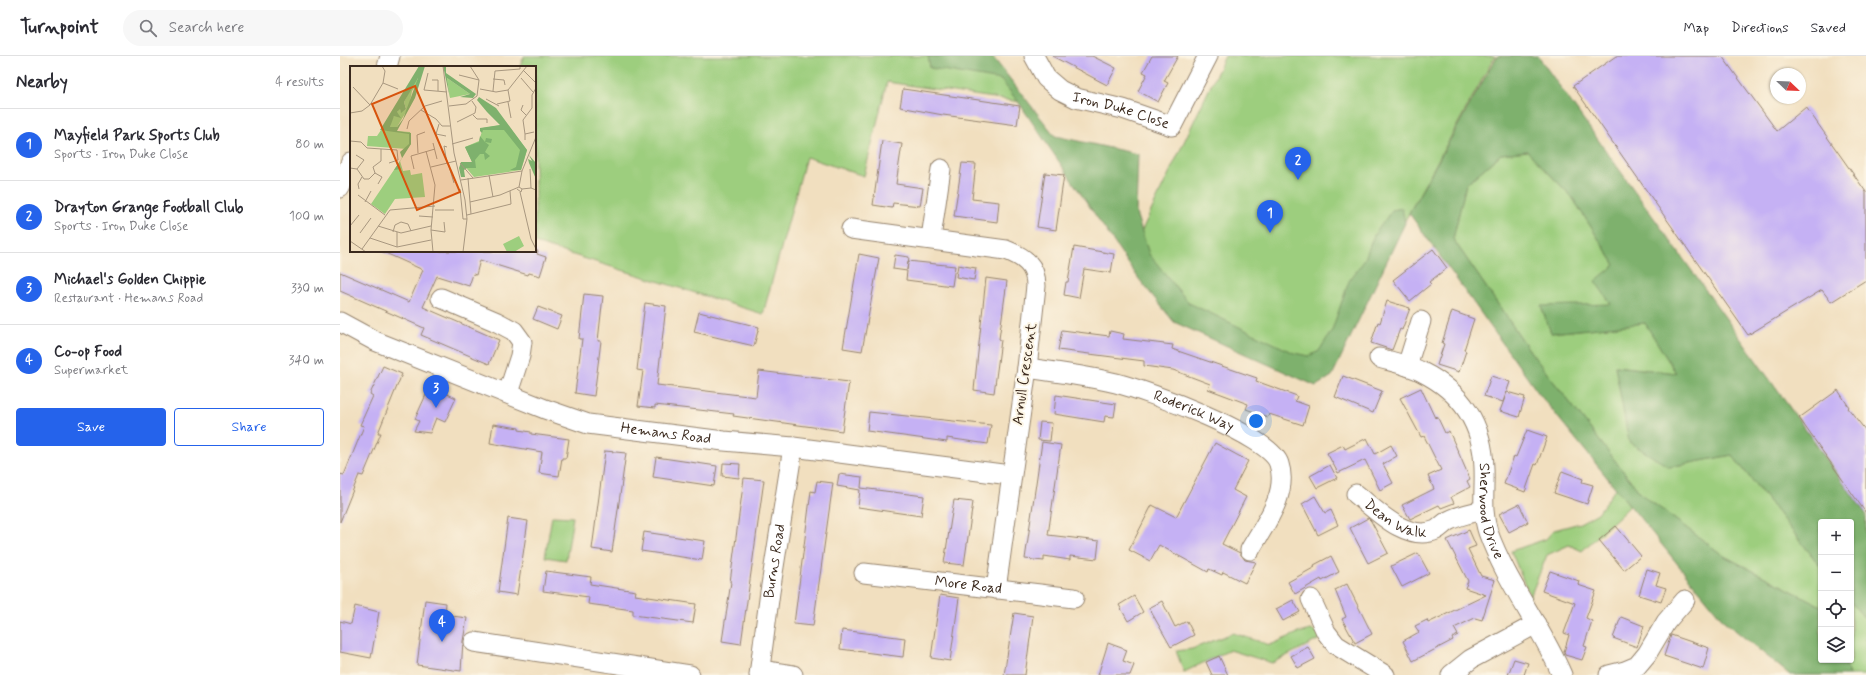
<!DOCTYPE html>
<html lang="en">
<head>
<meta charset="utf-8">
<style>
	body { margin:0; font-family:Mynerve,sans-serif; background:#f7f7f7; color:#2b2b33 }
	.controls { position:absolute; right:12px; bottom:12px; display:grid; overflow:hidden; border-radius:4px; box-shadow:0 1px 3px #0004 }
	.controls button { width:36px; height:36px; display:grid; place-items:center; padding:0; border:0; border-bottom:1px solid #e1e1e2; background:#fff; color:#2b2b33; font:20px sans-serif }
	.compass { position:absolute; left:1430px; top:12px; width:36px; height:36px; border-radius:50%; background:#fff; box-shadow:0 1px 3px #0004; rotate:113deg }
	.you { position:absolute; left:916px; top:365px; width:14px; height:14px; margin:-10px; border:3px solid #fff; border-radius:50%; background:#1a73e8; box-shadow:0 0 0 6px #1a73e833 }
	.badge { display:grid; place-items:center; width:26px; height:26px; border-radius:50%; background:#2563eb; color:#fff; font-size:13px; font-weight:700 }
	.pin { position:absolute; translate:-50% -33px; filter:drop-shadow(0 1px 2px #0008) }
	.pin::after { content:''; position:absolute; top:21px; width:14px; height:12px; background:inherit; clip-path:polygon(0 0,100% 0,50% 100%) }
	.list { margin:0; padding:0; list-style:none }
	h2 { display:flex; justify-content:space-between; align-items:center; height:52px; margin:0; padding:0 16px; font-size:17px }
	h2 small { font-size:13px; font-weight:400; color:#7c7c81 }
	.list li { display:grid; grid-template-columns:26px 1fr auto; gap:12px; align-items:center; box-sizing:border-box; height:72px; padding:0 16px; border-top:1px solid #e1e1e2 }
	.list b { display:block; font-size:15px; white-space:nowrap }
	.list p { margin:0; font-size:13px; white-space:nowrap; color:#7c7c81 }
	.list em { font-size:13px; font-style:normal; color:#7c7c81 }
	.actions { display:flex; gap:8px; padding:12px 16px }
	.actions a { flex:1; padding:9px 0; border:1px solid #2563eb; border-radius:4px; text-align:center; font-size:14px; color:#2563eb }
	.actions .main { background:#2563eb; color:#fff }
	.icon { flex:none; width:22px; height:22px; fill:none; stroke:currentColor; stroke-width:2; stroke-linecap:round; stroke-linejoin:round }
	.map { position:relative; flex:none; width:1526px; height:619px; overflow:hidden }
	header { display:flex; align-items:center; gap:24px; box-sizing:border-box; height:56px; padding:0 20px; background:#fff; border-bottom:1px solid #e1e1e2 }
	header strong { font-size:19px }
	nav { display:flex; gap:22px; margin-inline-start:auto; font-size:14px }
	.search { width:280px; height:36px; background:#f7f7f7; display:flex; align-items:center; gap:10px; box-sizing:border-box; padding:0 14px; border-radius:22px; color:#7c7c81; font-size:15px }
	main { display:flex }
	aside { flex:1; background:#fff }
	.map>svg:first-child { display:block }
</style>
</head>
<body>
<header>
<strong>Turnpoint</strong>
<div class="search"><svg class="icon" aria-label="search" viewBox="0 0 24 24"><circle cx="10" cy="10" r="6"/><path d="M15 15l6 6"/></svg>Search here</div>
<nav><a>Map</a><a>Directions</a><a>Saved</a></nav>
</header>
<main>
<aside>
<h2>Nearby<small>4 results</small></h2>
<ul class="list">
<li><span class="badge">1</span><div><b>Mayfield Park Sports Club</b><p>Sports · Iron Duke Close</p></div><em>80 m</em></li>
<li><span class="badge">2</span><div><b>Drayton Grange Football Club</b><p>Sports · Iron Duke Close</p></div><em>100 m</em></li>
<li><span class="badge">3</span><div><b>Michael's Golden Chippie</b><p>Restaurant · Hemans Road</p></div><em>330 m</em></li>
<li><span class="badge">4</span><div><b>Co-op Food</b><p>Supermarket</p></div><em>340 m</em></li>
</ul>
<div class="actions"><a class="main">Save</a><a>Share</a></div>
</aside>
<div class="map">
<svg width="1526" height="619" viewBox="0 0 1526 619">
	<rect width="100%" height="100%" fill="#fcf5e5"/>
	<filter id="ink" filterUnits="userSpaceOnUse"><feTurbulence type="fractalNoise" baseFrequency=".025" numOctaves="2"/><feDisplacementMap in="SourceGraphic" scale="8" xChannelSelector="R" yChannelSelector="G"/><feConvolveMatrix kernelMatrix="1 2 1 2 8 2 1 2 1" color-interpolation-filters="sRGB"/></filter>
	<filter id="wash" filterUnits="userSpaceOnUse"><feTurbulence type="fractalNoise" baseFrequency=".012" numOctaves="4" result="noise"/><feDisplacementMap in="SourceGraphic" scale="16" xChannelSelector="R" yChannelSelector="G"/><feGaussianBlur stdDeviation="0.9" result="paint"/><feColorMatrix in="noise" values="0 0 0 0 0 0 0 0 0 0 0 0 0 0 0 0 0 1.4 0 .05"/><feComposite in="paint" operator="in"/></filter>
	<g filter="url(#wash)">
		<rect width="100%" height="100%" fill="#f1dfbf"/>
		<path fill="#9dce7e" stroke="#6c7c4e" d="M184 0H651L680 46 547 26 524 120 466 101 423 258 195 187V11H180Z
			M885 0H1155L1069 157 985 323 843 266 791 197Z
			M1187 95 1232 141 1275 209 1271 248 1211 277 1305 267 1336 317 1275 310 1282 344 1329 411 1392 399 1481 511V550L1384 500 1301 438 1192 298 1113 183 1126 128 1161 98Z
			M1276 432 1290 450 1242 495 1229 489 1207 499 1190 541 1171 495 1206 483 1214 474 1240 467 1258 457Z
			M212 460 233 461 226 504 205 501Z
			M1511 546 1526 564V619H1509L1504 604H1511Z
			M971 574 980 577 984 581 932 607 890 594 844 616 836 595 852 593 893 577 930 589 958 577Z"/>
		<path fill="#7eb16d" stroke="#5c6e46" d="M588 0H652L715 80 798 98 796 157 809 198 849 247 954 297 969 300 979 295 992 274 1009 225 1024 205 1034 179 1052 154 1062 152 1065 167 992 320 976 330 834 266 799 223 679 47 661 24 590 12Z
			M1157 0H1198L1526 458V564L1511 546V466H1481V511L1392 399 1329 411 1289 386 1275 310 1336 317 1305 267 1211 277 1201 250 1271 248 1255 225 1275 209 1232 141 1187 95 1161 98 1126 128 1113 183 1192 298 1301 438 1384 500 1481 550V604H1504L1509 619H1450L1384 565 1199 338 1069 157Z"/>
		<g id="blocks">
			<path fill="#c5b1f4" d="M712 0H752L776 12 767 29Z
				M812 0H838L824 25 828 27 818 46 798 35 807 18 803 16Z
				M1276 0H1382L1437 75 1466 51 1526 136V224L1491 246 1482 234 1408 279 1233 30Z
				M563 33 680 50 677 69 603 59 560 51Z
				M542 85 562 88 556 128 583 132 580 150 553 147 552 152 533 149Z
				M622 107 636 108 632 143 659 146 657 166 614 160Z
				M705 117 724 119 716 174 697 171Z
				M734 191 774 198 771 217 744 213 739 242 724 239 726 226H728Z
				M1093 193 1107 212 1089 226 1091 228 1070 245 1053 224Z
				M41 195H198L197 198 206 201 200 220 189 217 188 219 140 204 136 219 133 218 129 230 97 220 83 251 159 284 149 308 81 279 84 272 0 235V216L69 246 83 214Z
				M519 198 539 202 522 295 503 292Z
				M555 199 569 201 567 214 568 205 615 210 612 230 566 224 567 215 553 213Z
				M618 209 636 212 634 224 616 221Z
				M646 222 667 225 659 283 661 284 654 337 634 334Z
				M244 238 263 240 258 285H261L254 340 235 337 242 283H239Z
				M1047 245 1070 252 1062 274 1060 273 1052 294 1031 287 1038 266 1040 267Z
				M305 247 326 250 317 329 416 341 419 315 509 326 502 375 393 360 394 358 315 349V352L298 350 303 315 297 314Z
				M198 251 222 260 217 273 193 263Z
				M1112 255 1134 263 1124 294 1126 295 1119 316 1097 309 1104 288 1102 287Z
				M359 256 419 271 414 290 354 276Z
				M722 274 769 280 770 275 784 278 783 283 833 289 832 293 917 322 916 325 957 340 955 345 969 350 963 369 929 358 928 361 906 353 908 348 868 333 870 328 833 314 804 310V305L718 294Z
				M43 310 62 318 38 377H41L23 420 19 419 0 466V418L4 419 24 370 20 369 33 340 30 338Z
				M1003 320 1042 335 1033 357 995 341Z
				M1151 320 1170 326 1163 346 1144 340Z
				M90 330 116 342 105 366 96 362 90 377 74 375 79 365 75 363Z
				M1081 332 1095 362 1097 360 1105 377 1109 375 1130 423 1127 425 1130 431 1111 441 1114 447 1101 452 1099 449 1070 463 1062 449 1094 433 1088 420 1101 414 1084 380 1081 381 1060 342Z
				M1498 334 1509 351 1508 352 1526 375V457L1459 362Z
				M1167 336 1185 341 1179 361 1160 355Z
				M716 339 776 348 774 361 765 360 764 366 714 358Z
				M529 356 651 369 648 388 607 382V386L527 375Z
				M700 366 712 367 710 385 698 384Z
				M153 368 179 372V374L191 376V378L229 383 226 402H222L219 420 199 417 202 396 150 387Z
				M1187 374 1207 381 1197 409 1195 408 1185 436 1164 428 1174 400 1176 401Z
				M1027 382 1035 398 1051 389 1057 400 1043 408 1053 427 1040 434 1025 404 998 417 987 397 1003 389 1005 393Z
				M702 386 721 389 708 479 759 485 757 503 730 500V504L704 500V505L685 503Z
				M875 387 908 405 893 434 906 441 882 488 900 497 905 504 916 506 905 527 883 516 882 519 869 513 868 516 819 489 810 505 789 494 812 449 836 461Z
				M265 395 286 397 272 496 252 493Z
				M316 401 377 410 374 430 313 421Z
				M383 407 400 408 399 422 382 420Z
				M990 409 997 422 977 432 970 420Z
				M1222 415 1243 423 1242 426 1253 429 1247 448 1214 437Z
				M499 418 522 421 521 432 584 440 581 460 518 451 520 434 497 430Z
				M404 422 424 424 401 588 382 585 391 526H390Z
				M477 425 493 427 473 570 454 568 471 435 475 436Z
				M975 440 985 457 991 454 998 469 978 479 962 448Z
				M614 444 633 446 624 509 604 507Z
				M1179 448 1188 466 1169 476 1159 458Z
				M168 462 188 465 177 539 158 536Z
				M1028 462 1031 465 1048 497 1028 507 1010 472Z
				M1276 470 1301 500 1284 514 1259 484Z
				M1129 474 1136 490 1128 493 1141 520 1155 524 1142 564 1135 562 1114 572 1118 579 1112 582 1113 584 1073 605 1063 585 1079 576 1075 570 1087 564 1088 567 1146 539 1125 532 1128 525 1107 484Z
				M304 476 365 485 362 504 301 495Z
				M1078 497 1089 517 1062 531 1051 510Z
				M991 500 999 516 982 525 981 523 955 538 948 526 975 511 974 509Z
				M1307 513 1320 517 1316 529 1326 532 1321 546 1299 539Z
				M206 515 251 521 250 528 296 535 295 539 356 548 353 567 293 559V554L248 548 249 541 203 535Z
				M1210 515 1239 525 1238 529 1256 535 1246 562 1252 565 1244 590 1247 591 1242 604 1225 599 1224 596 1229 579 1224 577 1235 547 1202 535Z
				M1007 528 1032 578 1015 587 1002 563 1006 561 995 534Z
				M600 539 619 542 610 605 591 602Z
				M794 540 803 556 788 565 779 549Z
				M85 544 106 547 105 559 127 562 123 585 121 615 77 609Z
				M953 544 960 556 943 565 936 553Z
				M822 545 835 571 847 565 854 579 831 591 809 552Z
				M15 550 39 556 31 602 0 596V565L11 568Z
				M674 557 693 560 685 619H664Z
				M1281 561 1304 570 1297 591 1273 582Z
				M502 574 565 582 563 601 500 593Z
				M1331 579 1369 592 1363 613 1324 600Z
				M768 587 787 594 783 605 794 609 790 619H758Z
				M968 591 975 603 958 612 951 600Z
				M879 600 888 619H872L866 606Z
				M1174 603 1188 607 1184 619H1168Z"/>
		</g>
	</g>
	<g filter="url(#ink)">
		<use href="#blocks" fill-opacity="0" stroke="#96846e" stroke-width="1"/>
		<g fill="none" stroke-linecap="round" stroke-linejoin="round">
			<g stroke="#96846e" stroke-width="21">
				<g id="minor">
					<path id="s1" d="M694 0 706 22 720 34 736 42 783 53 832 70 868 0"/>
					<path d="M47 11 50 0"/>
					<path d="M0 132 11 106"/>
					<path d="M511 173 666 194C684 201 696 209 696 230L687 312 656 533"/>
					<path d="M591 182 601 113"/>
					<path d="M101 242 157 266 174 275 182 286 180 300 168 337"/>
					<path id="s2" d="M0 266 35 285 205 353 248 368 384 385 453 391 670 419"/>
					<path id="s3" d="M1039 302C1053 306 1069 309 1082 316 1122 336 1143 369 1144 412 1145 434 1141 455 1148 476 1166 526 1201 570 1222 619"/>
					<path d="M1067 310 1081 265"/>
					<path id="s4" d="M687 312C717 316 747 320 776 327 807 335 931 379 939 408 949 438 924 469 910 494"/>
					<path id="s5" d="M1016 438C1036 454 1067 487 1096 474 1100 472 1104 467 1108 465 1119 459 1131 457 1143 454"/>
					<path id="s6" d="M524 517 734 542"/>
					<path d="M971 543 986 576 996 589 1045 619"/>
					<path d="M134 586 350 619"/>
					<path d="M420 614 453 619"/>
					<path id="s7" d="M419 619 430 536 453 391"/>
					<path d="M1111 619 1131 603 1196 568"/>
					<path d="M1269 619 1285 615 1297 610 1307 598 1326 566 1345 544"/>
				</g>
			</g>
			<use href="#minor" stroke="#fff" stroke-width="19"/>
		</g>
	</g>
	<g text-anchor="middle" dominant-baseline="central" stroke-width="4" stroke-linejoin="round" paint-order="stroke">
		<g font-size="15" fill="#3b2a1e" stroke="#fcf5e5">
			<text stroke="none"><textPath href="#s1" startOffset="108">Iron Duke Close</textPath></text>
			<text transform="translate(685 318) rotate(-82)">Arnull Crescent</text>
			<text stroke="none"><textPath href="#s4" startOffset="173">Roderick Way</textPath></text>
			<text stroke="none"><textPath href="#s2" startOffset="347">Hemans Road</textPath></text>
			<text stroke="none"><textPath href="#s3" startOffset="210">Sherwood Drive</textPath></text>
			<text stroke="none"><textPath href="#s5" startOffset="48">Dean Walk</textPath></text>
			<text stroke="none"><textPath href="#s7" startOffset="115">Burns Road</textPath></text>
			<text stroke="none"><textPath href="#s6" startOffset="105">More Road</textPath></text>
		</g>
	</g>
	<g transform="translate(10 10)">
		<rect width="186" height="186" fill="#f1dfbf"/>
		<path d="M66 12 69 15 62 25 59 41 47 61H40L41 54 50 42 51 46 56 43 54 36ZM97 12 120 28 100 32ZM157 58 177 84 171 104 124 111 111 96H122L115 81 129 75 133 62ZM31 64 60 66 61 78 57 83 17 80 18 70H27ZM50 95 53 105 60 104 61 109 72 107 75 131 45 133 35 148 21 138ZM169 170 174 180 164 186H157L153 178Z" fill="#9dce7e"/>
		<path d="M69 0H75L65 32 47 65 61 67V78L49 97 51 103 44 104 52 92 50 86 59 78V68L30 64ZM68 12 53 53 47 61H40L44 50 51 52 47 46 50 43 51 47 56 43 54 36ZM93 0H96V7L126 28 123 32 110 31 120 28 97 12 100 32ZM129 31 146 42 177 84 171 104H160L166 101 170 84 154 64H133L132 67 130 65V62L150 59 137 46 127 34ZM130 70 135 76 136 72 142 73 141 77 135 76 139 79 135 86 140 90 135 94 134 88H130L125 94 126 102H117L114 104 115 111H111L109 102 111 96H122L115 81 129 76ZM179 89 186 97V113L179 97 178 93 182 95Z" fill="#7eb16d" fill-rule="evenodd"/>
		<path fill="none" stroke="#a8977f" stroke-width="1" d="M93 0 104 87 115 134 117 153 113 186M173 4 186 17M78 7 74 24 97 26M109 9 129 14M171 12 183 26M143 13 154 14 155 19M82 14H88V25M33 17 48 23M3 21 20 39M130 23 146 26 158 24 177 0M143 25 145 5 170 3V1M136 33 149 40M158 36 161 52M147 38 160 35 158 24M173 39 171 44 176 49M99 40 116 38 127 30 129 14 120 0M71 44 86 53 92 60H100M0 47 12 45 20 39 33 17 35 5 32 0M123 49 127 53H137V57M107 56 125 47 126 41 122 35M89 58 86 68 96 70M57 63 59 55 75 40 92 35M175 68 173 54 182 42V29L186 22M175 74V68L184 66M0 75 11 76 17 82 47 84 48 94 39 97M83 77 87 93M102 78 123 72M97 81 94 80 97 97M76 85 85 119 81 164 83 186M68 87 67 69 75 66M6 89 14 94 7 103M98 97 104 117M110 97 123 112M81 101 106 95M0 102 7 103 14 113H19L25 107 23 101 31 95V83M64 103 61 90 85 83M180 103 181 122M172 105 186 71M25 107 32 111 28 118M139 109 143 131M111 114 172 105 169 121M9 123 8 118 12 111M110 123 113 153H117M172 123 181 122 186 124M170 126 181 173 186 183M8 129 35 149M15 136 21 125M120 136 150 129 169 121 172 123 171 126 167 123M85 144H104M121 148 161 138 160 125M117 149 121 148 118 112M69 150 83 151M0 160 9 149M28 160 51 167 81 160M81 164 95 166 94 156M43 166 45 159 51 156 58 158 61 165M47 166V181M10 167 21 152M20 172 47 181 81 174M0 175 16 186M12 183 40 144 85 140"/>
		<path fill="#d7540e" fill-opacity="0.15" stroke="#d7540e" stroke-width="2" d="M65 20 110 126 67 144 22 38Z"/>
		<rect width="186" height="186" fill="none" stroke="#3b2a1e" stroke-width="2"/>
	</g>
</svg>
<div class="controls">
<button>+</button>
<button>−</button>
<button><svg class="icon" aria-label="locate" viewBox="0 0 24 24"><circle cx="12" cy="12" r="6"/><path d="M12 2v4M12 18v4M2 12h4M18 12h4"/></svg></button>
<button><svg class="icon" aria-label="layers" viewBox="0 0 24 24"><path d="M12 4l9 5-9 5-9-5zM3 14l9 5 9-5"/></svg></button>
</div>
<svg class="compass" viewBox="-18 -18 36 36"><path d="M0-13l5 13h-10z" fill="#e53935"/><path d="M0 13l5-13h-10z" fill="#7c7c81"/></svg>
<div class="you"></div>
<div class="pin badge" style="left:930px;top:177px">1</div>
<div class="pin badge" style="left:958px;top:124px">2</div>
<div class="pin badge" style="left:96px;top:352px">3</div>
<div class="pin badge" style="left:102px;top:586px">4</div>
</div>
</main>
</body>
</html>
